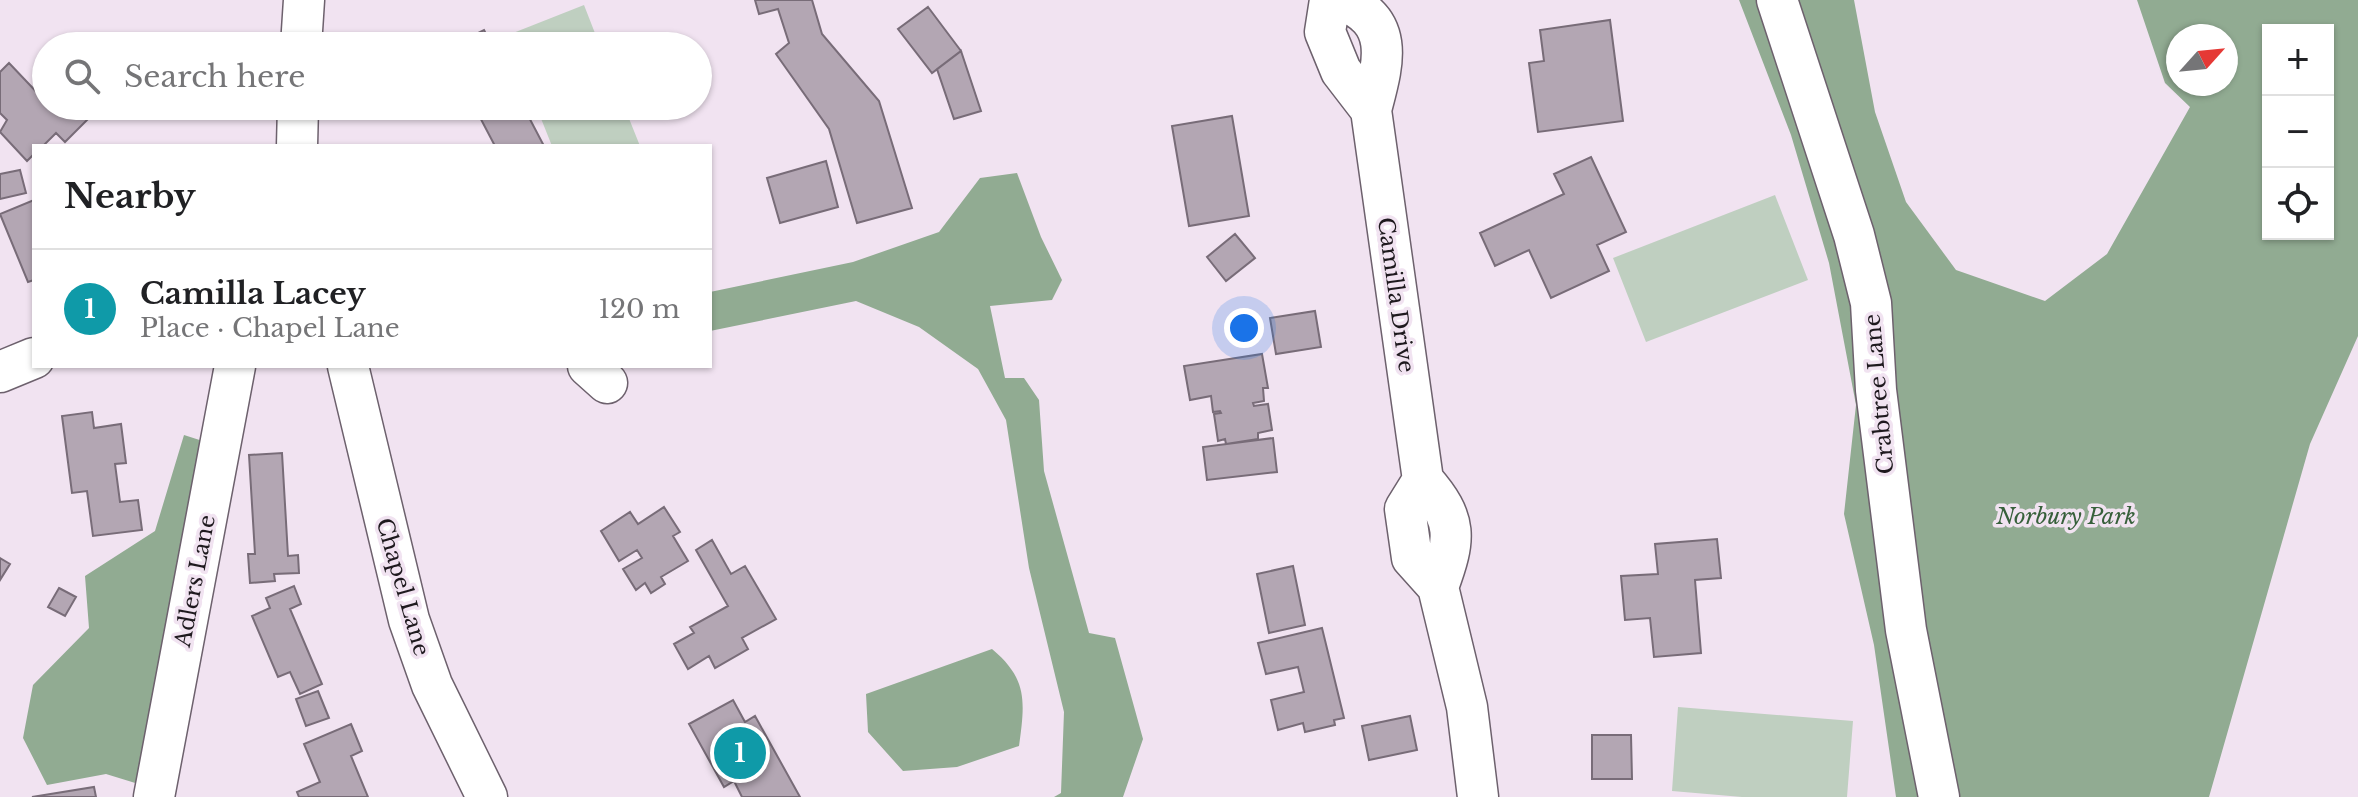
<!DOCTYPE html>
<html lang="en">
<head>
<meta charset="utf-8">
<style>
	body { margin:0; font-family:"Libre Baskerville",serif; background:#f2f2f2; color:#202124 }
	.controls { position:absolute; right:24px; top:24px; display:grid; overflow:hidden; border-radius:0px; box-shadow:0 2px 6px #0004 }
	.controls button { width:72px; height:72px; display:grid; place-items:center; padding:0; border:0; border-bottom:2px solid #e0e0e0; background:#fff; color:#202124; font:40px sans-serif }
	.compass { position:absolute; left:2166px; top:24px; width:72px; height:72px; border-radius:50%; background:#fff; box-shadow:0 2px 6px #0004; rotate:63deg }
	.you { position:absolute; left:1244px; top:328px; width:28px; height:28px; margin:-20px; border:6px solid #fff; border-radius:50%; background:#1a73e8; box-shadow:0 0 0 12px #1a73e833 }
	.badge { display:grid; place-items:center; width:52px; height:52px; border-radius:50%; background:#3e8684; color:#fff; font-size:26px; font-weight:700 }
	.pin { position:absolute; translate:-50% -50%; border:4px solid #fff; box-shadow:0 2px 8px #0006 }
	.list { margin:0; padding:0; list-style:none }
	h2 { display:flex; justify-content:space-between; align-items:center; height:104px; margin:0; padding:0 32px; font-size:34px }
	h2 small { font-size:26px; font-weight:400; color:#757577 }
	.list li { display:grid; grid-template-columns:52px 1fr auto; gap:24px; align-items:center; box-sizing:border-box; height:120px; padding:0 32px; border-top:2px solid #e0e0e0 }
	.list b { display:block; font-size:30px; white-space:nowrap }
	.list p { margin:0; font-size:26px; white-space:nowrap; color:#757577 }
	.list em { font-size:26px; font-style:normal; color:#757577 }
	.icon { flex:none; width:44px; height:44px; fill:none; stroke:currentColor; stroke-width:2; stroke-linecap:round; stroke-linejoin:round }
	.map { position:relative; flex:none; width:2358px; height:797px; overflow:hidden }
	.search { position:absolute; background:#fff; box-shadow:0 2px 6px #0004; left:32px; top:32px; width:680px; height:88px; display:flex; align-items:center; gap:20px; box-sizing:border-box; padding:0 28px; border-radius:44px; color:#757577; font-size:30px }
	.panel { position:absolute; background:#fff; box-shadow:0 2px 6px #0004; left:32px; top:144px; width:680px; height:224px; border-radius:0px }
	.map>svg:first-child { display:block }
</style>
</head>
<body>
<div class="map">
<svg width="2358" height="797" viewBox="0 0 2358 797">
	<rect width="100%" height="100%" fill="#f1e3f1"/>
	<path fill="#bfcfc0" d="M584 5 600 46H512L508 35Z
		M536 106H624L640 146H552Z
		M1775 195 1808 280 1646 342 1613 258Z
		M1678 707 1853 721 1847 797H1742L1672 791Z"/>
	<path fill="#91ab92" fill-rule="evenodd" d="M1739 0H1854L1875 112 1906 202 1956 270 2045 301 2107 254 2190 107 2165 83 2137 0H2358V336L2310 444 2209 797H1896L1874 645 1844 514 1856 405 1829 263 1791 135ZM2268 30H2328V234H2268ZM2178 36H2226V84H2178Z
		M1017 173 1041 237 1062 280 1052 300 990 306 1005 378H1024L1039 400 1044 471 1089 633 1115 638 1143 739 1123 797H1054L1061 793 1064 712 1029 568 1006 420 978 369 919 327 856 301 710 331V292L853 262 939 232 980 178Z
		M184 435 212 444 145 786 106 774 47 785 23 738 33 685 89 628 85 576 155 531Z
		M992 649C1028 679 1025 702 1019 746L957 767 903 771 868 732 866 694Z"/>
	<path fill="#b3a6b3" stroke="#786c78" stroke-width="2" d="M755 0H812L822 34 879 101 912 208 857 223 829 129 776 54 789 43 778 9 759 14Z
		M928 7 961 51 932 73 898 29Z
		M1610 20 1623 121 1538 132 1529 63 1544 61 1540 30Z
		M484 30 492 46H452Z
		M961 51 981 111 954 119 937 69Z
		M9 63 46 102V106H89L95 112 65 142 56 133 43 146H34V154L27 161 0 132 7 120 0 113V72Z
		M474 106H523L544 146H495Z
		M1232 116 1249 216 1189 226 1172 126Z
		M1591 157 1626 232 1597 245 1609 271 1551 298 1529 250 1495 266 1480 233 1564 194 1554 174Z
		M826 161 838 207 780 223 767 178Z
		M20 170 26 193 0 199V174Z
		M34 200V280L28 282 0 214Z
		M1235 234 1255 258 1226 281 1207 257Z
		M1315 311 1321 347 1276 354 1270 318Z
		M1262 354 1268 388H1263L1264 401 1253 403 1254 406 1268 404 1272 430 1258 433V439L1226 444 1225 439 1218 441 1214 414 1221 413 1220 411 1213 412 1211 396 1190 400 1184 366Z
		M92 412 94 428 121 424 126 463 115 464 120 502 138 500 142 530 93 536 87 491 72 493 62 416Z
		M1273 438 1277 472 1207 480 1203 447Z
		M282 453 288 556 298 555 299 573 274 574 275 581 250 583 248 554H255L249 455Z
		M664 507 680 532 673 536 688 561 661 577 665 584 651 593 645 583 636 590 623 569 642 558 637 550 619 561 601 531 630 512 638 524Z
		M1717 539 1721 578 1695 580 1701 653 1654 657 1650 618 1625 620 1621 576 1658 574 1655 544Z
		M712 540 731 574 745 566 776 619 742 638 748 649 715 668 709 656 688 669 674 644 694 633 690 627 728 606 696 550Z
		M0 558 10 564 0 580Z
		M1293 566 1305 625 1269 633 1257 574Z
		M294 586 301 604 290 609 322 684 300 694 290 672 278 677 252 616 270 608 266 598Z
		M59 588 76 597 65 616 48 607Z
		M1322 628 1344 718 1334 720 1335 725 1305 732 1303 723 1278 730 1271 700 1304 692 1298 667 1266 674 1258 643Z
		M318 691 329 718 306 726 296 699Z
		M733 700 745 722 755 716 800 797H742L734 781 724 787 689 724Z
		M1410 716 1417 750 1369 760 1362 726Z
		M351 724 362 751 351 756 368 797H299L297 792 320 782 304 744Z
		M1592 735H1631L1632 779H1592Z
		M94 787 96 797H32Z"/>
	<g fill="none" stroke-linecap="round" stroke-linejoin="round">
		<g stroke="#6d616d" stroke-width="43">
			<path id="minor" d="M1330 0 1325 32 1341 71 1371 110 1423 480 1405 509 1412 558 1438 587 1467 707 1478 797
				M1341 0C1397 21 1383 64 1371 110
				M1777 0 1854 235 1871 303 1876 390 1906 630 1939 797
				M301 46 304 0
				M297 146 298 106
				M348 366 409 620 432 685 487 797
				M588 366 607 383
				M0 372 34 358
				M1423 480C1458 520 1456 538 1438 587
				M154 797 235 366"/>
		</g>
		<use href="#minor" stroke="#fff" stroke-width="40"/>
	</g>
	<g text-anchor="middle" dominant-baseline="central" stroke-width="7" stroke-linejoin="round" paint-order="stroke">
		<g font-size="22" fill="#1e191e" stroke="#f1e3f1">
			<text transform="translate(1396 295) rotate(82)">Camilla Drive</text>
			<text transform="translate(1879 394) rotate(-95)">Crabtree Lane</text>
			<text transform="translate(195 581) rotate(-79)">Adlers Lane</text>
			<text transform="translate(403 587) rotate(74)">Chapel Lane</text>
		</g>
		<g font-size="22" font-style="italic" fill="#37603b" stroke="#f1e3f1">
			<text x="2066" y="516">Norbury Park</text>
		</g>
	</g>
</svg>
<div class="controls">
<button>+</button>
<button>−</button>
<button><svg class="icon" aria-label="locate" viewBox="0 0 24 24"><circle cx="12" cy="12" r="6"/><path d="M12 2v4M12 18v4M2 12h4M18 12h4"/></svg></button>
</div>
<svg class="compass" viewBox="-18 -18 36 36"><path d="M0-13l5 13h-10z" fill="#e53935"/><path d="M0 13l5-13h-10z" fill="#757577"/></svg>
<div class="you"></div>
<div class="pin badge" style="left:740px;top:753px;background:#0f9aa8">1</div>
<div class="search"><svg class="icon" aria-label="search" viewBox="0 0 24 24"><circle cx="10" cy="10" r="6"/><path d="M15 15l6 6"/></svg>Search here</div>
<section class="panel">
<h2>Nearby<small></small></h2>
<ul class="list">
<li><span class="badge" style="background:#0f9aa8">1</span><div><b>Camilla Lacey</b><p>Place · Chapel Lane</p></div><em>120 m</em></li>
</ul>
</section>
</div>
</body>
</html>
